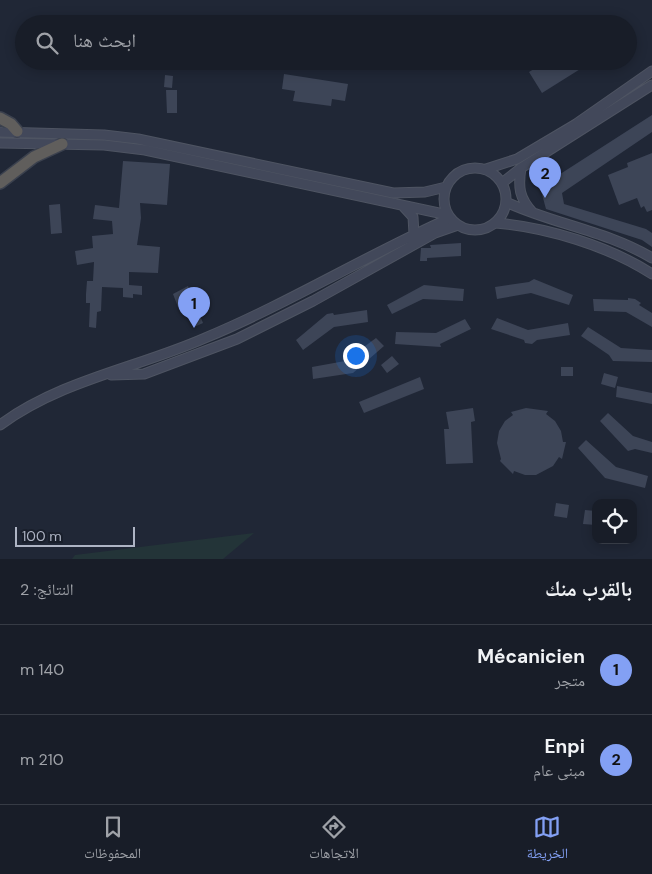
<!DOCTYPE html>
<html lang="ar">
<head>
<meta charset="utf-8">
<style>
	body { margin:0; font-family:"DM Sans","Noto Naskh Arabic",sans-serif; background:#252a34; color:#f1f3f6; direction:rtl }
	.controls { position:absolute; right:15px; bottom:15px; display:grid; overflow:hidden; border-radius:10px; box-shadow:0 2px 12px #0003 }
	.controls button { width:45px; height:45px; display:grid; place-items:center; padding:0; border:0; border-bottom:1px solid #363b45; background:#181d28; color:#f1f3f6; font:25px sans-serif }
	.scale { position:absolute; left:15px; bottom:12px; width:120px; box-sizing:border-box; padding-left:5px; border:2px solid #aeb4c4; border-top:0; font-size:14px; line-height:18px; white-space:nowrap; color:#aeb4c4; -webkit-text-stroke:4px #191f2b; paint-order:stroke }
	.you { position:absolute; left:355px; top:355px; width:18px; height:18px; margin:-12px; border:4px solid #fff; border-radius:50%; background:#1a73e8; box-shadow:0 0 0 8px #1a73e833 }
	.badge { display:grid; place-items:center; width:32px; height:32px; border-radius:50%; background:#83a0f4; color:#111; font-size:16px; font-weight:700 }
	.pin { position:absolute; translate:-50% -41px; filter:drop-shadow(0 1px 2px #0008) }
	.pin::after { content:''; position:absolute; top:26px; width:18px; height:15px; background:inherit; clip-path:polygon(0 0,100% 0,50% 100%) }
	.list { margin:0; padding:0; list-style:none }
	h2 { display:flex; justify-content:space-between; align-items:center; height:65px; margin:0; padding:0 20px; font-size:21px }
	h2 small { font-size:16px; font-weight:400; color:#9fa2a8 }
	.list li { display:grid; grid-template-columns:32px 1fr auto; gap:15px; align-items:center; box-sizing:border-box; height:90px; padding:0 20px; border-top:1px solid #363b45 }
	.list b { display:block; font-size:19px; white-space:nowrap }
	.list p { margin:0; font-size:16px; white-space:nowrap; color:#9fa2a8 }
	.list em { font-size:16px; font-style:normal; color:#9fa2a8 }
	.icon { flex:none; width:28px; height:28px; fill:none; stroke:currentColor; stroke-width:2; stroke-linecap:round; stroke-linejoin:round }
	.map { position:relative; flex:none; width:652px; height:559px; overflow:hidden; direction:ltr }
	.search { position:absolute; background:#181d28; box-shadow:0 2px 12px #0003; left:15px; right:15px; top:15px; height:55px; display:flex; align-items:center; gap:12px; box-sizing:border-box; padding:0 18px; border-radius:28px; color:#9fa2a8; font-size:19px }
	.sheet { height:245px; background:#181d28 }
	nav { display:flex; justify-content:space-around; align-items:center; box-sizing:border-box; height:70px; border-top:1px solid #363b45; background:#181d28; font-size:14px; color:#9fa2a8 }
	nav a { display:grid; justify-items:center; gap:2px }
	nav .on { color:#83a0f4 }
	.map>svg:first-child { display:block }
</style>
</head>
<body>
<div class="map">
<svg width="652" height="559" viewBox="0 0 652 559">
	<rect width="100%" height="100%" fill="#202736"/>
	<path fill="#233438" d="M254 533 223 559H72L75 555Z"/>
	<path fill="#3d4557" d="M547 61H593L542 93 529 72Z
		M284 74 348 84 345 101 332 99 331 106 293 101 295 91 282 89Z
		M165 75 173 76 172 88 164 87Z
		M166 90H177V113H167Z
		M652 115V132L562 193 564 204 646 229 652 233V247L642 240 546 209 540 187Z
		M652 153V210L647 212 644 206 641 208 637 198 619 205 608 175 628 167 627 163Z
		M123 161 170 164 167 205 140 203 141 218 137 245 160 247 158 273 129 272V285L142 286V295L133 294V298L123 297V288L102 287 101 311 97 312 96 328 89 327 90 303H86V294L87 281H93L94 262 77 265 75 251 93 248 92 236 113 234 112 221 93 219 95 205 119 208Z
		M60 204 62 233 51 234 49 205Z
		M461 243V256L427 258V261H420L421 248H431L430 245Z
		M534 279 573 295 569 305 531 293 497 299 495 287 529 282Z
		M424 285 464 289 463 301 423 299 392 314 387 305Z
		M188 286 203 323 194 327 186 304 178 307 173 294Z
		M628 298 635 299 641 303 639 305 652 313V327L626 312 594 311 593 299 628 300Z
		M367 310 368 322 334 327 303 350 296 340 327 314 333 313 334 315Z
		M497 318 528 330 568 323 570 335 537 340 532 344 525 343 524 340 491 329Z
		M465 319 471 329 440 344 441 347 395 344 396 332 436 333Z
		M588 327 621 348 652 350V362L613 361 609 355 581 336Z
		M376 338 384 346 353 373 313 379 312 367 345 361Z
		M392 356 399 364 387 373 381 365Z
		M561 367H573V376H561Z
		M604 373 618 377 615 388 601 384Z
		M420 377 424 389 364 413 359 402Z
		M617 386 652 393V404L616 397Z
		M473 408 475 421 471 422 473 463 446 464 444 429H449L446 412Z
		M526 408 548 411 546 414 555 421 561 431 563 442H566L562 459 559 457 553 466 536 475H525L514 471 513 474 500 461 501 459 497 443 499 431 505 421 513 415 511 412Z
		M608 413 633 436 652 442V453L635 449 628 451 600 421Z
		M586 440 616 467 648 476 645 488 605 478 578 448Z
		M556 503 569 505 567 518 554 516Z
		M585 510 596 511V525L583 524Z"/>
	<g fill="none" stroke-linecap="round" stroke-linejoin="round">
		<g stroke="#4e5462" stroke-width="11">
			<path id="secondary" d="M0 132 104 135 138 139 393 193 425 192 446 187
				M0 143 104 145 145 150 448 215
				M444 199a31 31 0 1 1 62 0a31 31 0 1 1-62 0Z
				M521 168C518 187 519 198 533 213
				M486 169 517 159 576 124 652 71
				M502 183 521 168 652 85
				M506 202C553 224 607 231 652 258
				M402 205 413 217 414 234
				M496 223C546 227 609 246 652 274
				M111 375 144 374 237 339 313 301 435 233 458 225
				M0 425C61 380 137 368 205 338 289 303 367 255 450 218"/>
		</g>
		<g stroke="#3b414e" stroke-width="14">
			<path id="trunk" d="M0 118 11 124 17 131
				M0 183 34 157 62 144"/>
		</g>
		<use href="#secondary" stroke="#42485a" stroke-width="9"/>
		<use href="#trunk" stroke="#605e5c" stroke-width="11"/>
	</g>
</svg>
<div class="controls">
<button><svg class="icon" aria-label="locate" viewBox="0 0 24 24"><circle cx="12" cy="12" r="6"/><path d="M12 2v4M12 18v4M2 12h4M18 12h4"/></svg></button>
</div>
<div class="scale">100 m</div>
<div class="you"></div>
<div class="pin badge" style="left:194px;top:328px">1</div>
<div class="pin badge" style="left:545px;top:198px">2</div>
<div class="search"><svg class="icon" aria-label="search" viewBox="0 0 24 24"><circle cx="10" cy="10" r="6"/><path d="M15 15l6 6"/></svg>ابحث هنا</div>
</div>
<section class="sheet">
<h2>بالقرب منك<small>النتائج: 2</small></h2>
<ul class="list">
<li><span class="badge">1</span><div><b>Mécanicien</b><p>متجر</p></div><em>140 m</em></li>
<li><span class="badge">2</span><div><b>Enpi</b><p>مبنى عام</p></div><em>210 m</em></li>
</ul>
</section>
<nav>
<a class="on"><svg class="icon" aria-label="map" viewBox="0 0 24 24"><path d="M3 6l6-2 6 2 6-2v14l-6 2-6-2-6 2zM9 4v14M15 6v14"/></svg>الخريطة</a>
<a><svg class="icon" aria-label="directions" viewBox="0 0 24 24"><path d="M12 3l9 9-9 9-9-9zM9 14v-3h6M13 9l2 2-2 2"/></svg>الاتجاهات</a>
<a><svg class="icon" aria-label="saved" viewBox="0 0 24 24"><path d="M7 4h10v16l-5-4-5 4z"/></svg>المحفوظات</a>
</nav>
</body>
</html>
